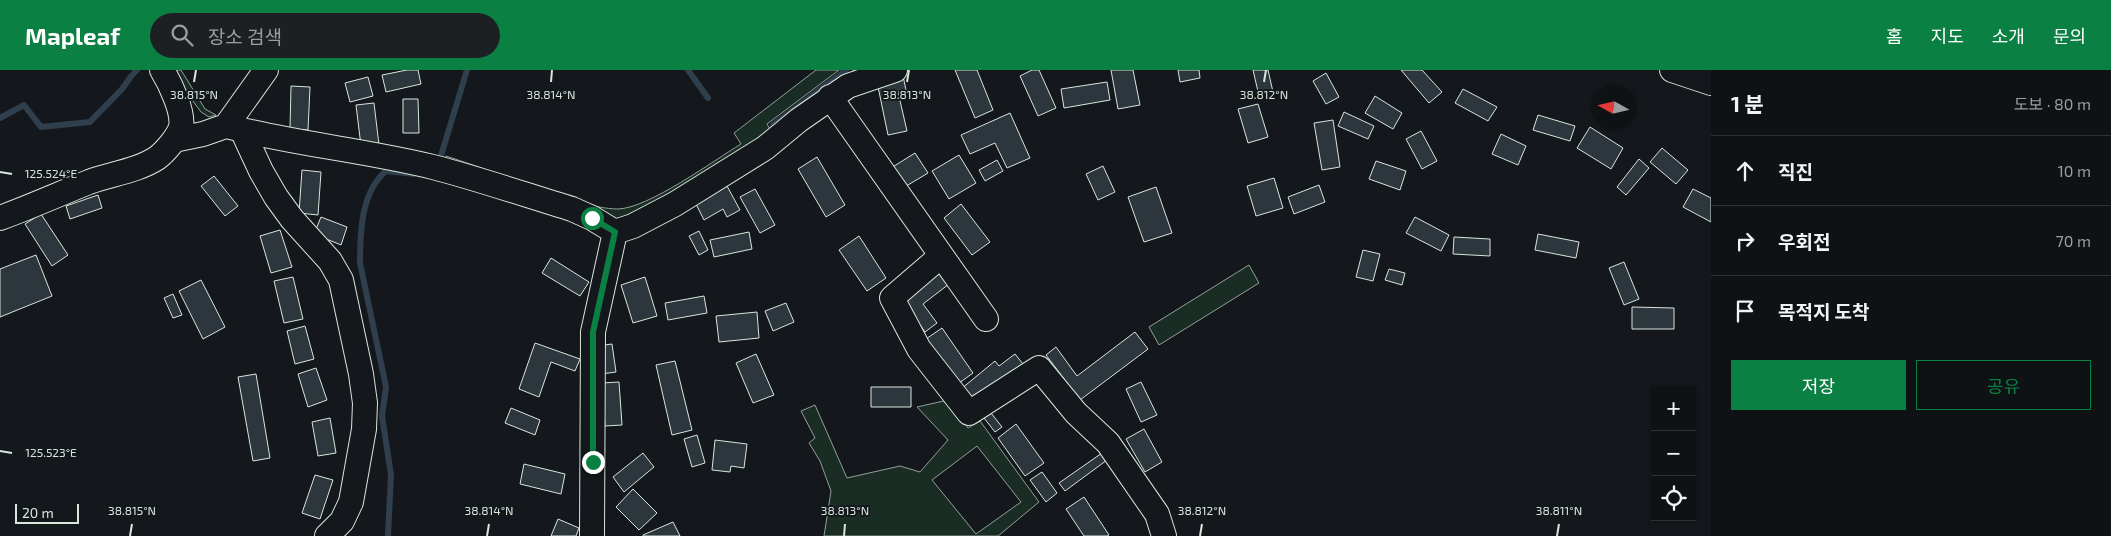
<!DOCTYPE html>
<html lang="ko">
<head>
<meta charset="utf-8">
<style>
	body { margin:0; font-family:"Exo 2","Noto Sans KR",sans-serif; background:#1d2022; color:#f1f3f6 }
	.controls { position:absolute; right:15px; bottom:15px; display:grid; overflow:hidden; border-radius:0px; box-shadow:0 1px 4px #0004 }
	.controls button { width:45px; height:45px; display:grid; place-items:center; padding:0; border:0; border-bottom:1px solid #2f3234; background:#0f1215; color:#f1f3f6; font:25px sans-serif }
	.compass { position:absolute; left:1591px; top:15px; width:45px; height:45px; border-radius:50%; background:#0f1215; box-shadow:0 1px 4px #0004; rotate:278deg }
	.scale { position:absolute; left:15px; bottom:12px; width:64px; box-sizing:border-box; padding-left:5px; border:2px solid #d8e6dc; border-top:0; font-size:14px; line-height:18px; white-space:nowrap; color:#d8e6dc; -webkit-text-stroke:4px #14181c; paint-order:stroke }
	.stop { position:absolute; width:15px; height:15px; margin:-11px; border:4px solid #0b8043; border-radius:50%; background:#fff }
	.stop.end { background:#0b8043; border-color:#fff; box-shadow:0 1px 5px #0008 }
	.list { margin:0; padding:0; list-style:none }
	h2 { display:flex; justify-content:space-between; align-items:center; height:65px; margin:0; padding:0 20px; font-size:21px }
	h2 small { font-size:16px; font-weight:400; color:#9b9ea0 }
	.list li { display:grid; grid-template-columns:32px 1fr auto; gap:15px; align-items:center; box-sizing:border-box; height:70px; padding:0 20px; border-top:1px solid #2f3234 }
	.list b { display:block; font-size:19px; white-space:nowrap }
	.list em { font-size:16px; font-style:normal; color:#9b9ea0 }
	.actions { display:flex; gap:10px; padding:15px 20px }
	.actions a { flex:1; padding:11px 0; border:1px solid #0b8043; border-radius:0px; text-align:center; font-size:18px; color:#0b8043 }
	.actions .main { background:#0b8043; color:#fff }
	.icon { flex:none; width:28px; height:28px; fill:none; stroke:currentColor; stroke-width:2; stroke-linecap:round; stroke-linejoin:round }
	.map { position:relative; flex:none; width:1711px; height:466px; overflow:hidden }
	header { display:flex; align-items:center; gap:30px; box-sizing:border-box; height:70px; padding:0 25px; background:#0b8043; color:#fff }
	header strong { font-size:24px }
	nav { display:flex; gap:28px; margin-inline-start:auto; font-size:18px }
	.search { width:350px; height:45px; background:#1d2022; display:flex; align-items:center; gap:12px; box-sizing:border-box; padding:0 18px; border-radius:28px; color:#9b9ea0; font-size:19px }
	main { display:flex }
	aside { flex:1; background:#0f1215 }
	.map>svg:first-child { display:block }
</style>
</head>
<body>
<header>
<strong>Mapleaf</strong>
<div class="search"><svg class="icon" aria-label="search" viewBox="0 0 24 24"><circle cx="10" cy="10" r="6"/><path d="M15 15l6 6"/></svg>장소 검색</div>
<nav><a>홈</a><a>지도</a><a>소개</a><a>문의</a></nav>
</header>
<main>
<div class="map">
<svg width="1711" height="466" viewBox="0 0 1711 466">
	<rect width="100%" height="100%" fill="#14181c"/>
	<path fill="#1a2d24" stroke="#939e99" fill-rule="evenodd" d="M170 0H181L205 39 216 45 209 47 201 42Z
		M816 0H839L767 54 771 61 854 0H864L775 66 620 154 444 93 446 86 599 137C605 138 612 139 618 139 649 138 713 91 741 74L734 63Z
		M1249 195 1259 213 1159 275 1149 257Z
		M948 330 968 358 980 351 1039 432 998 466H824L831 421 820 391 809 373 815 368 801 341 815 335 847 408 900 396 920 402 948 370 917 337ZM977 376 1021 432 976 464 932 410Z"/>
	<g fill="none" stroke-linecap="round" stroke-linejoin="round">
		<path stroke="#2f3f4d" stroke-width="6" d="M688 0 708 28
			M0 48 24 35 41 57 90 52C100 41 111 31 122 19 127 13 130 6 137 0
			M773 55 846 0
			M440 89 467 0
			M388 466 391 405 382 346 386 317 360 193C360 162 361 122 386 101L414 104"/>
	</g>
	<path fill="#2c363c" stroke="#d8e6dc" d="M407 0H418L421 14 386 22 382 5Z
		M955 0H977L993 40 975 48Z
		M1032 0H1039L1056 38 1038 46 1020 6Z
		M1111 0H1133L1140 35 1118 39Z
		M1178 0H1199L1200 8 1180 12Z
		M1253 0H1268L1273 22 1259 26Z
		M1401 0H1422L1442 22 1429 33Z
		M1326 3 1339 27 1326 34 1313 11Z
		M903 6 906 20 898 22 907 61 888 65 877 12Z
		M368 7 373 26 350 32 345 13Z
		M1107 12 1110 30 1064 38 1061 19Z
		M291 16 310 17 308 60 290 59Z
		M1463 19 1497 37 1488 51 1455 33Z
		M1375 26 1402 43 1393 59 1365 43Z
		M403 29H418L419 63H403Z
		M374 33 379 75 361 76 356 35Z
		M1258 34 1268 67 1248 73 1238 39Z
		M1344 42 1374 56 1368 69 1338 56Z
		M1010 43 1030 88 1007 98 995 73 970 84 961 65Z
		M1538 45 1575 56 1570 71 1533 60Z
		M1333 50 1340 97 1322 100 1314 53Z
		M1590 57 1623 78 1611 99 1577 78Z
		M1421 61 1437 91 1422 99 1406 69Z
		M1501 64 1526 76 1518 95 1492 84Z
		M1662 78 1688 100 1676 114 1650 92Z
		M915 83 928 103 903 118 891 98Z
		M959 85 976 113 949 129 932 101Z
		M817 87 845 135 826 147 798 99Z
		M1639 89 1649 98 1626 125 1617 117Z
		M997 90 1003 101 985 111 979 100Z
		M1376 91 1406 101 1400 120 1369 109Z
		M1103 96 1115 122 1098 130 1086 104Z
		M302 100 321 102 318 145 299 143Z
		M214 106 238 136 225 146 201 116Z
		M1274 108 1283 138 1256 146 1247 116Z
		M1319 115 1325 132 1294 144 1288 127Z
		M727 116 740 140 727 147 723 139 704 150 696 134Z
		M1156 117 1172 163 1144 172 1128 127Z
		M755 119 775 155 760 163 740 127Z
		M1693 119 1711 128V152L1683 137Z
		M98 125 102 138 70 149 66 136Z
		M961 134 990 172 972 185 944 148Z
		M41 144 68 185 52 196 25 154Z
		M321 147 347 157 341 175 314 164Z
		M1415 147 1449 165 1441 181 1406 163Z
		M280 160 292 197 271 203 260 166Z
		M699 161 708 180 699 185 689 166Z
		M749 162 752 179 714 187 710 170Z
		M1538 164 1579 172 1576 188 1535 180Z
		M859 166 886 208 867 221 839 180Z
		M1454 167 1490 169V186L1453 184Z
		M1363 180 1380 184 1373 211 1356 207Z
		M36 185 52 226 0 247V199Z
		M551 188 589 212 580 226 542 203Z
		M1624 192 1639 229 1624 235 1609 198Z
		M1389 199 1405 203 1402 215 1385 210Z
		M939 200 949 214 923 234 937 253 925 262 901 228Z
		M293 207 303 249 284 253 274 211Z
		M645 207 657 246 633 253 621 215Z
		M201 210 225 257 203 269 179 221Z
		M173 224 182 245 173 248 164 228Z
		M704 226 707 243 668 250 665 233Z
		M786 233 794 252 773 261 765 241Z
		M1632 237 1674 238V259H1632Z
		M757 242 759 268 719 272 716 246Z
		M305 256 314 289 295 294 287 261Z
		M942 258 973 303 955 316 923 271Z
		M1135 262 1148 279 1080 330 1046 285 1056 277 1077 306Z
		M535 273 580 289 575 301 551 292 539 327 519 319Z
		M612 274 616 302 601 304 597 276Z
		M756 284 774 325 753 333 736 293Z
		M1015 284 1027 299 973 334 961 319 995 291 999 296Z
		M675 291 692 360 672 365 656 295Z
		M316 298 327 330 308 337 298 304Z
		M256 304 270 388 253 391 238 307Z
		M619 312 622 355 605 356 602 313Z
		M1141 312 1157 345 1141 352 1126 319Z
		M871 317H911V337H871Z
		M511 338 540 350 535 365 505 353Z
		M991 343 1002 357 995 362 984 348Z
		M330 348 336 383 318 386 312 352Z
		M1016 354 1044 393 1025 406 998 368Z
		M1144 359 1162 392 1145 402 1126 369Z
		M697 365 705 393 692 397 684 369Z
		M715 370 747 374 744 398 731 396 730 402 712 400Z
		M643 383 654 397 624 422 613 407Z
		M1102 383 1107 390 1065 421 1059 413Z
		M524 394 565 404 561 424 520 414Z
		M1042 402 1057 423 1046 432 1030 410Z
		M315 405 333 410 320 449 302 443Z
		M633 419 657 443 639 460 616 437Z
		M1084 427 1109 465 1107 466H1084L1066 439Z
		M558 449 579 458 576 466H551Z
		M673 452 680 466H643V465Z"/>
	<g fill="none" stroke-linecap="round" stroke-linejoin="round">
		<g stroke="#d8e6dc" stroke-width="26">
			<path id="minor" d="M1672 0 1711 13
				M830 27 986 249
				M226 56C294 74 364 80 433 97 479 109 526 125 572 139L592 148 615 162 633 156 675 134 765 78 799 50 848 16 895 0
				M242 60 261 101 276 127 292 149 330 191 341 210 361 304 365 333 364 359 351 432 342 451 327 466
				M174 70 203 64 226 56 266 0
				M0 148C30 137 59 124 89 112 111 104 137 101 157 88 165 82 178 67 181 57 184 42 170 13 162 0
				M941 186 892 228 919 279 969 343 1039 298 1076 343 1108 373 1157 444 1164 466
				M592 466 593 262 615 162"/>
		</g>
		<use href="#minor" stroke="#14181c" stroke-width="24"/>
	</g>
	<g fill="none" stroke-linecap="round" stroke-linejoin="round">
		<path stroke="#0b8043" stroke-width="6" d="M592 148 615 162 593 262V392"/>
	</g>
	<path fill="none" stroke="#d8e6dc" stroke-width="2" d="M194 12 196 0M551 12 552 0M907 12 909 0M1264 12 1266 0M0 102 12 104M0 381 12 383M130 466 132 454M487 466 489 454M844 466 845 454M1200 466 1202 454M1557 466 1559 454"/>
	<g font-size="12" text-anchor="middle" fill="#d8e6dc" stroke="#14181c" stroke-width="4" stroke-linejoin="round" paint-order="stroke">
		<text x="194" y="29">38.815°N</text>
		<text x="551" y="29">38.814°N</text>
		<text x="907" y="29">38.813°N</text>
		<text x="1264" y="29">38.812°N</text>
		<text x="51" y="108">125.524°E</text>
		<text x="51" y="387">125.523°E</text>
		<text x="132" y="445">38.815°N</text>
		<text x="489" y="445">38.814°N</text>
		<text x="845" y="445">38.813°N</text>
		<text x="1202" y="445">38.812°N</text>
		<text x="1559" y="445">38.811°N</text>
	</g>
</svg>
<div class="controls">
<button>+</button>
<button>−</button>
<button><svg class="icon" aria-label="locate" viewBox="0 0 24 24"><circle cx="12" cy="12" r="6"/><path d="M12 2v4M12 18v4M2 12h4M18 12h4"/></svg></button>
</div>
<svg class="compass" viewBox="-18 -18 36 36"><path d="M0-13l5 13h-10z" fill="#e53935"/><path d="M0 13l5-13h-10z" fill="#9b9ea0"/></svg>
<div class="scale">20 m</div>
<div class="stop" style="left:592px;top:148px"></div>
<div class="stop end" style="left:593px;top:392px"></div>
</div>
<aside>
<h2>1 분<small>도보 · 80 m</small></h2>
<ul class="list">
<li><svg class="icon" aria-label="ahead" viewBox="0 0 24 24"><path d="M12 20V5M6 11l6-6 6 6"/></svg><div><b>직진</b></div><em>10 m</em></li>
<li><svg class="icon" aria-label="right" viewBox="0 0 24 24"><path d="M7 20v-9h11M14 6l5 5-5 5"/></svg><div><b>우회전</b></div><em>70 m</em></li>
<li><svg class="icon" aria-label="arrive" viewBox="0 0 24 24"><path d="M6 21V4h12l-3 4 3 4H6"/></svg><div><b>목적지 도착</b></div></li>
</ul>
<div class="actions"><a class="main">저장</a><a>공유</a></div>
</aside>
</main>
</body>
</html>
